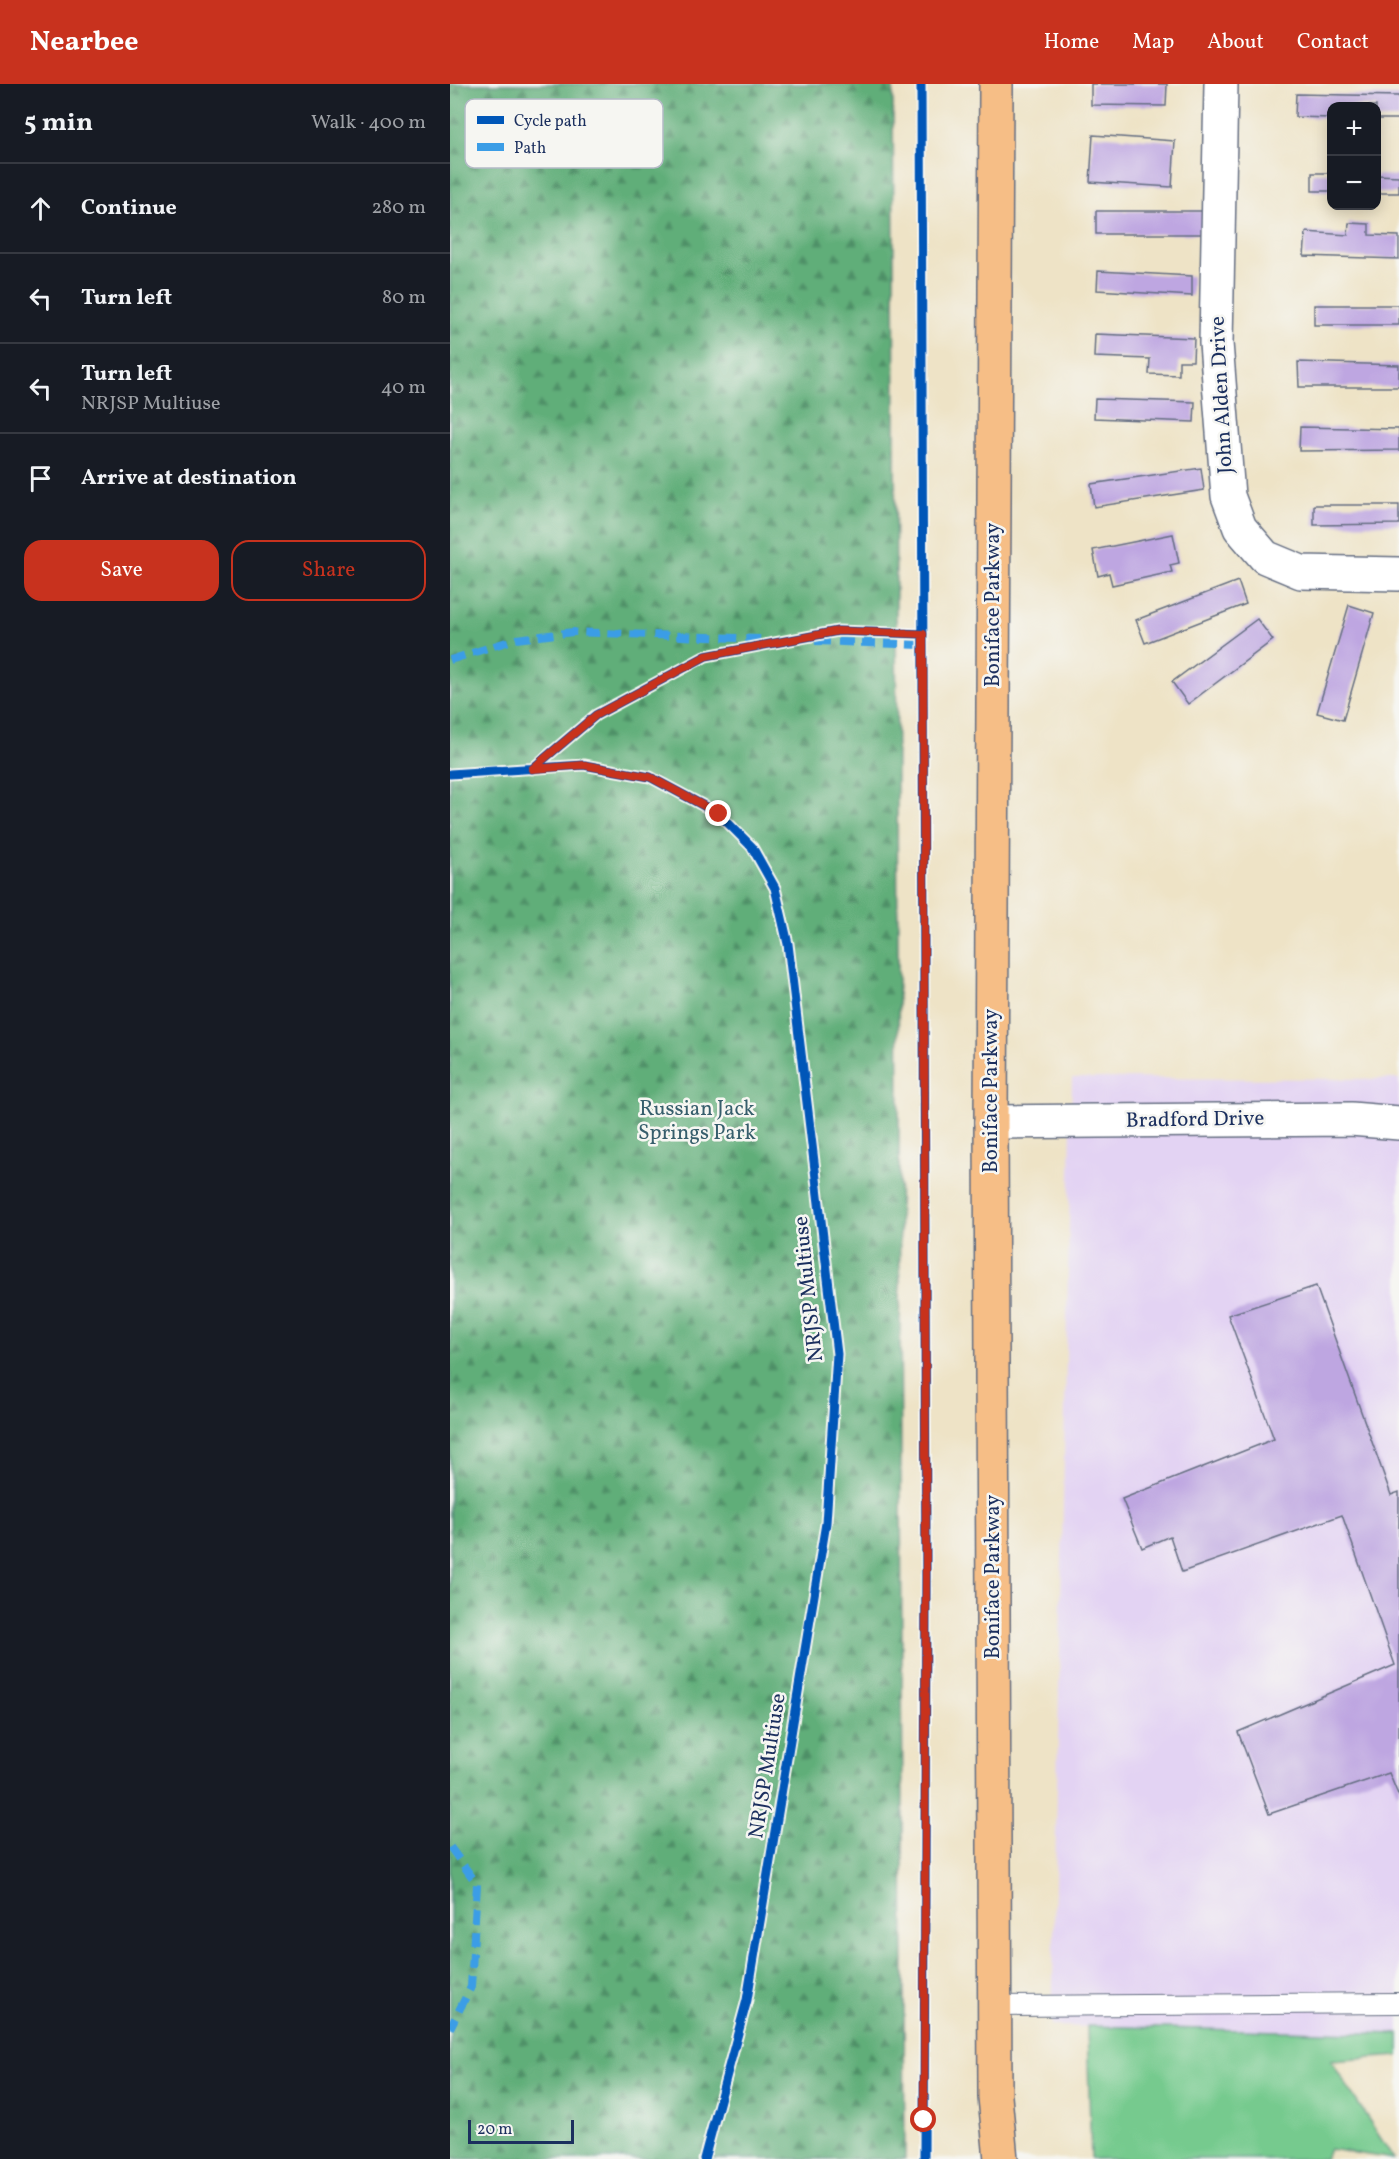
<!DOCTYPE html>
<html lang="en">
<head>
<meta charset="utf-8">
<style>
	body { margin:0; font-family:Vollkorn,serif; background:#20242c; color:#f1f3f6 }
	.controls { position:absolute; right:18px; top:18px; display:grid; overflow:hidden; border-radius:12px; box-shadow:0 3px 15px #0003 }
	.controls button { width:54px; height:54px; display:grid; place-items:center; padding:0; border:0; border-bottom:2px solid #363941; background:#171b24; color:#f1f3f6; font:30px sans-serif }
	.scale { position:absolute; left:18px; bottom:15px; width:106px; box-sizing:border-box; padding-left:6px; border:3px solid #1b2f5e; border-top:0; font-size:16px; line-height:21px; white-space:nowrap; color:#1b2f5e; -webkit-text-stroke:4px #f6f6f2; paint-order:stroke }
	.stop { position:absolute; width:18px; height:18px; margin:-14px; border:4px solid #c8321e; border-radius:50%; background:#fff }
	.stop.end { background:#c8321e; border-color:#fff; box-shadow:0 2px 6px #0008 }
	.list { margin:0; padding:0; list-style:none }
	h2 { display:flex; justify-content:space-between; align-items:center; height:78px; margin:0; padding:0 24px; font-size:26px }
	h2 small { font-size:20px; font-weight:400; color:#9ea1a6 }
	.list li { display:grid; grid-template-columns:39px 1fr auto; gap:18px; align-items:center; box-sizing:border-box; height:90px; padding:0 24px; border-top:2px solid #363941 }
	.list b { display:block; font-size:22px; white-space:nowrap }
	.list p { margin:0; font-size:20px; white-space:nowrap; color:#9ea1a6 }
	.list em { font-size:20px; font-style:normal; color:#9ea1a6 }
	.actions { display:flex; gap:12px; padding:18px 24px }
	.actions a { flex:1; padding:14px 0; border:2px solid #c8321e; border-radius:18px; text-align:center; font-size:21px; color:#c8321e }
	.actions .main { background:#c8321e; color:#fff }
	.icon { flex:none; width:33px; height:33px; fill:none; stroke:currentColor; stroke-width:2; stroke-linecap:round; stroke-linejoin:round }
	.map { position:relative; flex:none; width:949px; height:2075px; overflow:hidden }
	header { display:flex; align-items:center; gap:36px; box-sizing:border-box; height:84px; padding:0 30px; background:#c8321e; color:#fff }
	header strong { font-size:28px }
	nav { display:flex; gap:33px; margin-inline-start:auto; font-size:21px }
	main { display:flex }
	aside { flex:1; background:#171b24 }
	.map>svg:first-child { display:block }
</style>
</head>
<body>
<header>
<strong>Nearbee</strong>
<nav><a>Home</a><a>Map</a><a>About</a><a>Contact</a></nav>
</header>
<main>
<aside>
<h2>5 min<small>Walk · 400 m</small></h2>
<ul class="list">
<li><svg class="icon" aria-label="ahead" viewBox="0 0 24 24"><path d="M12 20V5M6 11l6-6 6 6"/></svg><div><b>Continue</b></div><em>280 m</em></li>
<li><svg class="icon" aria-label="left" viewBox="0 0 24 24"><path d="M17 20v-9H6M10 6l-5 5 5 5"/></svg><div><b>Turn left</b></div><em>80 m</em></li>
<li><svg class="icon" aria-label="left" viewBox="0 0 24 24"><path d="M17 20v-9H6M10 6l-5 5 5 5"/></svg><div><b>Turn left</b><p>NRJSP Multiuse</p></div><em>40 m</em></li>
<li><svg class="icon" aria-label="arrive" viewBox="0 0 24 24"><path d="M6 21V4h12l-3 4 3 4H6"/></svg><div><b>Arrive at destination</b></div></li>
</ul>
<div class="actions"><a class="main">Save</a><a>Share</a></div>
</aside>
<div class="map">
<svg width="949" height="2075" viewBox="0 0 949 2075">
	<defs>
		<pattern id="forest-firs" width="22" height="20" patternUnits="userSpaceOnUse" patternTransform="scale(1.5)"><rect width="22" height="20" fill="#60ae79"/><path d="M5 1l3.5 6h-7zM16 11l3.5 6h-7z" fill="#4e8e66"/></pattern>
	</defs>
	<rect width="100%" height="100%" fill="#f6f6f2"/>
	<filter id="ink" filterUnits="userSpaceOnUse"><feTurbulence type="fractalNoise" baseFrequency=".0167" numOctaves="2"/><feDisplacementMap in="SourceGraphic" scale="12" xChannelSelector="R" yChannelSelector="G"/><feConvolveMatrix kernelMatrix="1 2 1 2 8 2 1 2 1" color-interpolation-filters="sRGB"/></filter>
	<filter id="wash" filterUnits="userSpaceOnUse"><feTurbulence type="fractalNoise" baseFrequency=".008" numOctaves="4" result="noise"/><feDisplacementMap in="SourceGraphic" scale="24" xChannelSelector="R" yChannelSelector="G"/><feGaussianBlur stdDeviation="1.35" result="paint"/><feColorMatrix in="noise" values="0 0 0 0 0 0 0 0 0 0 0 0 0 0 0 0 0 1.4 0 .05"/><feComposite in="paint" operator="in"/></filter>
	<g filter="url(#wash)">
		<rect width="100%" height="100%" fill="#eee3c6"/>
		<path fill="#e3d3f3" d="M622 994 949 995V1950L602 1942Z"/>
		<path fill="#76ca8e" stroke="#487c76" stroke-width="1.5" d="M637 1942 949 1950V1972L881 1977 944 2075 879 2065 875 2075H641Z"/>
		<path fill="url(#forest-firs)" stroke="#3e6e6c" stroke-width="1.5" d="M0 0H443L455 2075H0Z"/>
		<g id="blocks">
			<path fill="#bea6e1" d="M641 0H717L716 22 641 21Z
				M846 10 949 12V35H926V22H882V34L845 33Z
				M643 51 725 57 722 103 640 98Z
				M862 89H882V107H862Z
				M926 91 949 92V109H926Z
				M646 127H756V150H646Z
				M899 139 919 140V151L949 152V175L854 172 856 148 898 151Z
				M648 187 742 192V212L647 206Z
				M864 221H949V241H864Z
				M645 250 744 254 743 277H729V291L699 290 700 275 644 273Z
				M848 278 949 281V303H849Z
				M645 315 745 318 744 338 644 334Z
				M850 343 949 345V366L849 367Z
				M751 384 754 406 644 423 641 400Z
				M864 421H949V440L864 441Z
				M723 450 729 479 720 481 722 488 662 501 659 489 648 492 643 466Z
				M788 497 796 520 695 559 686 536Z
				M899 521 924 529 893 636 867 629Z
				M807 535 823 556 738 620 722 598Z
				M866 1202 941 1411 949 1408V1713L939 1689 819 1730 788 1648 945 1581 892 1431 732 1488 720 1452 692 1464 672 1415 824 1355 778 1231Z"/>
		</g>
	</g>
	<g filter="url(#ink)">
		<use href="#blocks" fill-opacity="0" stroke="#656e82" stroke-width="1.5"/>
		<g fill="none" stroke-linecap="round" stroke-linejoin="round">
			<g stroke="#656e82" stroke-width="22">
				<path id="lane" d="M544 1922 949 1919"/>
			</g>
			<g stroke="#656e82" stroke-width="36">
				<path id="street" d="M771 0 766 259 778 412 790 444 815 473 851 488 949 490
					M541 1038 901 1035 949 1039"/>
			</g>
			<g stroke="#656e82" stroke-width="36">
				<path id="primary" d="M546 0 541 1038 545 2013 551 2075"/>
			</g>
			<use href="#lane" stroke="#fff" stroke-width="20"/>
			<use href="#street" stroke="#fff" stroke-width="33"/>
			<use href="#primary" stroke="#f6be86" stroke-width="33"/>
			<path stroke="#3b9de6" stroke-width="8" stroke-dasharray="15 8" stroke-linecap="butt" d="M365 557 473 561
				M0 576 66 555 123 548 311 555
				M0 1763 27 1800 21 1903 0 1944"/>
			<g stroke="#f6f6f2" stroke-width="13">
				<path id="cycleway" d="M471 0 476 1492 474 2075
					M82 685 146 631 256 572 388 547 473 550
					M0 690 134 681 200 693 269 730 302 763 325 804 338 860 387 1270 376 1439 297 1916 254 2075"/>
			</g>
			<use href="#cycleway" stroke="#0057b8" stroke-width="9"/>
		</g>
	</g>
	<g fill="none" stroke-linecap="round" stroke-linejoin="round" filter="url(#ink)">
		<path stroke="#c8321e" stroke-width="8" d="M269 730 200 693 134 681 82 685 146 631 256 572 388 547 473 550 476 1492 474 2036"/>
	</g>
	<g text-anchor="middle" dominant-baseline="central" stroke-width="5" stroke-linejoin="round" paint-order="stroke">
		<g font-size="21" fill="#1b2f5e" stroke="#f6f6f2">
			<text transform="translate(772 311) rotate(-93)">John Alden Drive</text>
			<text transform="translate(543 521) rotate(-90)">Boniface Parkway</text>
			<text transform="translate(541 1007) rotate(-90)">Boniface Parkway</text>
			<text transform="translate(745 1036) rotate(-1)">Bradford Drive</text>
			<text transform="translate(359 1205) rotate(-96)">NRJSP Multiuse</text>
			<text transform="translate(543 1493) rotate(-90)">Boniface Parkway</text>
			<text transform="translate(318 1682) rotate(-81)">NRJSP Multiuse</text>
		</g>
		<g font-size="21" fill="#365e6c" stroke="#f6f6f2">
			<text x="247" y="1025">Russian Jack<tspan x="247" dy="24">Springs Park</tspan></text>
		</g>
	</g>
	<rect x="15" y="15" width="198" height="69" rx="9" fill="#f6f6f2" stroke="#b4bac6" stroke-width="1.5"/>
	<rect x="27" y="32" width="27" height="8" fill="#0057b8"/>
	<rect x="27" y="59" width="27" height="8" fill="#3b9de6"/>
	<g font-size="16" fill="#1b2f5e">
		<text x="64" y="42">Cycle path</text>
		<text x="64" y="69">Path</text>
	</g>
</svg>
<div class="controls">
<button>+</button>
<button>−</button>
</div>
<div class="scale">20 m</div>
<div class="stop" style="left:474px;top:2036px"></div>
<div class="stop end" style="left:269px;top:730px"></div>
</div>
</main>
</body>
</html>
